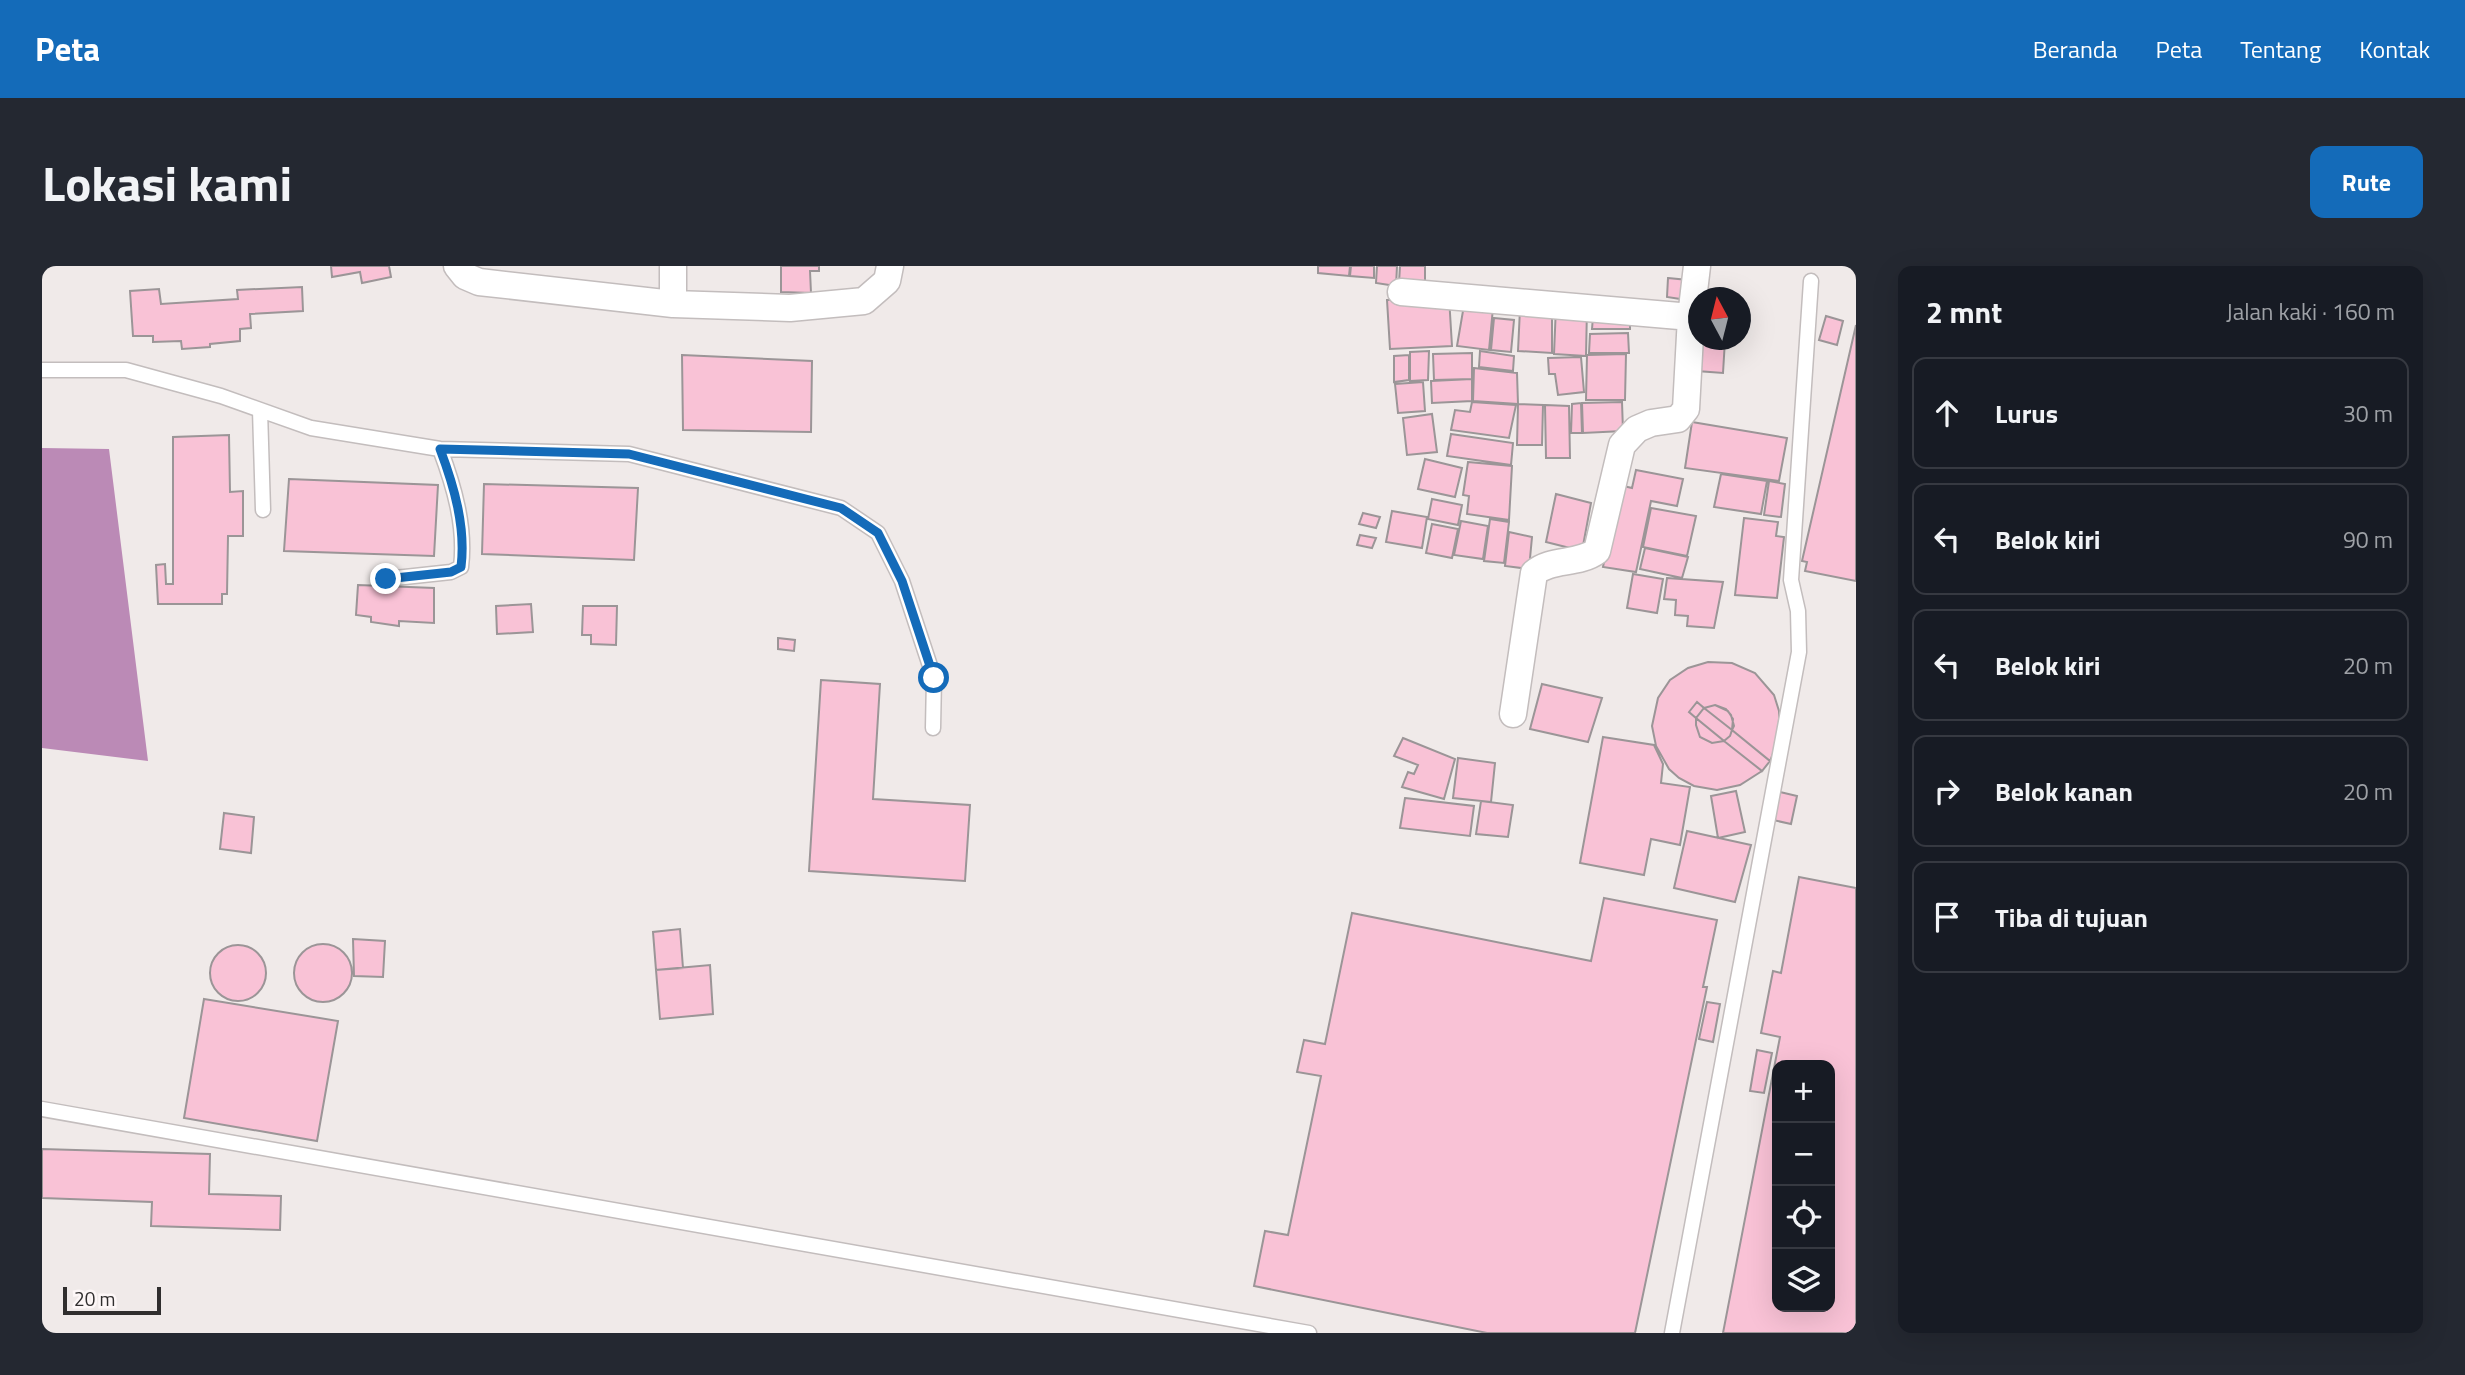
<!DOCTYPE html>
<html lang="id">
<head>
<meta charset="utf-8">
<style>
	body { margin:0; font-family:"Titillium Web",sans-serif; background:#242831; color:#f1f3f6 }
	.controls { position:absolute; right:21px; bottom:21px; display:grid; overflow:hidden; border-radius:14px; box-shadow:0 7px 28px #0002 }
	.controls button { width:63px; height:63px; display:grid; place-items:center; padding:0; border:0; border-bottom:2px solid #363941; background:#171b24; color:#f1f3f6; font:35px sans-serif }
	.compass { position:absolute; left:1646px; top:21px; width:63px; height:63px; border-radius:50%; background:#171b24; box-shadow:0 7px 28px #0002; rotate:353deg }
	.scale { position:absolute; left:21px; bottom:18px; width:98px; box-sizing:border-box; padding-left:7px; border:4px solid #302e2e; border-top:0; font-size:19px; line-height:24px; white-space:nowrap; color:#302e2e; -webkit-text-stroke:5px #fdf7f7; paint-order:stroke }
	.stop { position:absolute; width:21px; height:21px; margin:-16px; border:5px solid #146bb9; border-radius:50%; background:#fff }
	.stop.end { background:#146bb9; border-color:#fff; box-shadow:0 2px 7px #0008 }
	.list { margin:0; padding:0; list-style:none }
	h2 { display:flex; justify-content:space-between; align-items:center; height:91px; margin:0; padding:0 28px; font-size:30px }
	h2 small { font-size:23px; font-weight:400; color:#9ea1a6 }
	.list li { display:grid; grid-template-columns:46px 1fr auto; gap:21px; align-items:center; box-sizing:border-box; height:112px; margin:0 14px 14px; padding:0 14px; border:2px solid #363941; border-radius:14px }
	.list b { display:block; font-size:26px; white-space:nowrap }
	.list em { font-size:23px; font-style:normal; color:#9ea1a6 }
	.icon { flex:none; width:38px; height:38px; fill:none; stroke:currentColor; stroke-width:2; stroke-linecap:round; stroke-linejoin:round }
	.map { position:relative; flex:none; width:1814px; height:1067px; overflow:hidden; border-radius:14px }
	header { display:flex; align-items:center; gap:42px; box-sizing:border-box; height:98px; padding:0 35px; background:#146bb9; color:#fff }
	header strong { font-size:33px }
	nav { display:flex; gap:38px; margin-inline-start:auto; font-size:24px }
	.intro { display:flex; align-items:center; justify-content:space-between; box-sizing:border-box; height:168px; padding:0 42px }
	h1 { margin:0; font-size:49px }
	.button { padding:18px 32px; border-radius:14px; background:#146bb9; color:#fff; font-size:24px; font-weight:700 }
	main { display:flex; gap:42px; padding:0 42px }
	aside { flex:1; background:#171b24; border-radius:14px; box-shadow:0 7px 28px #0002 }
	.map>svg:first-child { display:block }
</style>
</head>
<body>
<header>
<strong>Peta</strong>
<nav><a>Beranda</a><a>Peta</a><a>Tentang</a><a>Kontak</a></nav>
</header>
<div class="intro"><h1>Lokasi kami</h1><a class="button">Rute</a></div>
<main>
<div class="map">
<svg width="1814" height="1067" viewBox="0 0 1814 1067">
	<rect width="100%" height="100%" fill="#f0eae9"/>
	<path fill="#bb8ab6" d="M0 182 67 183 106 495 0 482Z"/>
	<path fill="#f9c2d6" stroke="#9b9597" stroke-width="2" fill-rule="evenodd" d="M289 0H347L349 11 320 17 318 6 290 11Z
		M739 0H777V5H768L769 27 739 26Z
		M1276 0H1308L1307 10 1276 7Z
		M1309 0H1332V12L1308 10Z
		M1335 0H1355L1354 20 1334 17Z
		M1358 0H1383V16L1357 17Z
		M1626 12 1646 14 1645 34 1625 31Z
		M260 21 261 45 208 48 209 62 198 63V75L168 78V81L140 83 139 75 111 76V70H91L88 25 117 23 119 38 196 33 195 24Z
		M1407 31 1410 80 1348 83 1345 34Z
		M1422 39 1451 42 1447 84 1415 80Z
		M1514 40 1545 42 1544 90 1512 88Z
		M1510 42V87L1476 85 1478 43Z
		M1784 50 1801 55 1795 79 1777 74Z
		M1551 51 1588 52V63H1550Z
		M1452 52 1472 54 1469 86 1449 84Z
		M1814 59V315L1763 305 1765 296 1760 295Z
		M1586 67 1587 87H1547L1548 68Z
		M1658 74H1683L1681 107 1655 105Z
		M1387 85 1386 114 1368 115V86Z
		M1438 85 1472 90 1471 105 1437 101Z
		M1430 87V113L1392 114 1391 88Z
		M1584 88 1583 134H1544L1545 89Z
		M640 89 770 95 769 166 641 164Z
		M1367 89V114L1352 116V90Z
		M1539 91 1542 126 1516 129 1513 108H1507L1506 92Z
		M1432 102 1475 107 1476 138 1431 135Z
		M1430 113V135L1390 137 1389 115Z
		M1381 116 1383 145 1356 147 1353 118Z
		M1430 136 1474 139 1467 172 1409 164 1413 144 1428 146Z
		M1580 136 1581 165 1541 167 1540 137Z
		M1539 137 1540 167H1529L1530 138Z
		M1476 138 1501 139 1500 179H1475Z
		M1503 139 1527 140 1528 192H1504Z
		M1390 148 1395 186 1365 189 1361 152Z
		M1650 156 1745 172 1737 215 1643 202Z
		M1409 168 1471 177 1469 199 1405 190Z
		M187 169 188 226 201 225V270H186L185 328H180V338H116L114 299 123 298 124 318H131V171Z
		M1383 193 1420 202 1413 231 1376 223Z
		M1426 196 1470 200 1467 254 1425 248 1427 230 1421 229Z
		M1594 204 1641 213 1635 240 1609 235 1594 306 1561 301 1577 219 1590 222Z
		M1679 208 1725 215 1719 248 1672 241Z
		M247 213 396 219 392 290 242 285Z
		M1727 215 1743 218 1739 251 1722 249Z
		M442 218 596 222 592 294 440 288Z
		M1514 228 1549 237 1540 285 1504 276Z
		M1390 233 1420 239 1416 259 1386 253Z
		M1609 242 1654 250 1645 290 1601 281Z
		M1350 245 1385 251 1380 282 1344 276Z
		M1321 247 1338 251 1334 262 1317 258Z
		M1702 252 1736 256 1734 270 1742 271 1735 332 1693 329Z
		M1448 253 1467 256 1462 297 1442 295Z
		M1419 255 1446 260 1441 293 1412 289Z
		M1390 258 1416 263 1410 292 1384 287Z
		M1467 266 1490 271 1487 303 1463 300Z
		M1318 269 1334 272 1330 282 1315 279Z
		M1603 282 1646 291 1640 312 1598 303Z
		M1591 308 1621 313 1615 347 1585 342Z
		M1625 312 1681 316 1672 362 1645 360 1646 350 1633 349 1634 334 1622 333Z
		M316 319 392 322V357L357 355V360L329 356V351L314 349Z
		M489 338 491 366 455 368 454 340Z
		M541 340H575L574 379 549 378V369H540Z
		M736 372 753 374 752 385 736 383Z
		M1666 396 1690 397 1713 407 1732 429 1737 445 1738 470 1728 495 1690 464 1691 453 1686 445 1673 439 1662 442 1655 436 1647 446 1654 452V459L1658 471 1670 477 1682 475 1720 505 1698 519 1675 524 1652 520 1637 512 1627 503 1614 480 1610 460 1616 432 1628 414 1646 402Z
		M779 414 838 418 831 533 928 539 923 615 767 605Z
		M1500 418 1560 432 1546 476 1488 463Z
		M1655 436 1662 442 1654 452 1647 446Z
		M1673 439 1684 443 1689 449 1692 460 1690 464 1662 442Z
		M1662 442 1690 464 1688 470 1682 475 1654 452Z
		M1654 452 1682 475 1670 477 1658 471 1654 459Z
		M1690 464 1728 495 1720 505 1682 475 1688 470Z
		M1561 471 1612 479 1621 498 1619 517 1648 521 1638 579 1609 573 1602 609 1538 597Z
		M1361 472 1413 493 1402 533 1360 521 1366 506 1372 508 1376 499 1352 490Z
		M1416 492 1453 497 1449 536 1411 532Z
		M1694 525 1703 566 1676 572 1669 530Z
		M1738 526 1755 530 1749 558 1731 554Z
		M1363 532 1432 540 1428 570 1358 562Z
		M1439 535 1471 539 1466 571 1434 568Z
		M182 547 212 551 209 587 178 583Z
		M1645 565 1709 579 1693 636 1632 622Z
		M1757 611 1814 622V1067H1681L1738 771 1719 767 1731 705 1739 707ZM1735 799H1788V1041H1735Z
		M1562 632 1675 654 1661 721H1665L1593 1067H1445L1212 1020 1223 965 1246 969 1279 810 1255 806 1262 774 1283 778 1310 647 1549 695Z
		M638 663 641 702 614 704 611 666Z
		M311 673 343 675 341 711 312 710Z
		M252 707a29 29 0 1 1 58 0a29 29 0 1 1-58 0Z
		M168 707a28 28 0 1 1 56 0a28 28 0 1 1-56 0Z
		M668 699 671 748 618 753 614 704Z
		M162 733 296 755 275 875 142 852Z
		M1665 736 1678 738 1671 776 1657 773Z
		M1715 784 1730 787 1722 827 1708 825Z
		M0 883 168 888 167 928 239 930 238 964 109 960 110 936 0 932Z"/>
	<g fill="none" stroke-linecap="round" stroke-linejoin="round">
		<g stroke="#c3bdbd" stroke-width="17">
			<path id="lane" d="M0 104H84L179 130 269 162 398 183 587 188 799 242 836 267 860 315 892 412 891 462
				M218 144 221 244
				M344 313 409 306 419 301C424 261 412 220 398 183
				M0 843 1267 1067
				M1630 1067 1757 386 1756 345 1749 314 1769 15"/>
		</g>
		<g stroke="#c3bdbd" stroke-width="29">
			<path id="street" d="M415 0 423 10 437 16 631 38 748 42 822 35 845 15 848 0
				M631 0V38
				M1359 26 1649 51
				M1471 448 1492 307C1509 292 1536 299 1555 285L1580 179 1595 163 1609 157 1636 153 1644 143 1649 51 1655 0"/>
		</g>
		<use href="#lane" stroke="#fff" stroke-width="14"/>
		<use href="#street" stroke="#fff" stroke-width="26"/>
	</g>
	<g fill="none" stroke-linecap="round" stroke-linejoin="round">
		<path stroke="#146bb9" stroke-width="9" d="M344 313 409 306 419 301C424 261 412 220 398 183L587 188 799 242 836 267 860 315 892 412"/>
	</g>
</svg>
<div class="controls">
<button>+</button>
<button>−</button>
<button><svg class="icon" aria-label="locate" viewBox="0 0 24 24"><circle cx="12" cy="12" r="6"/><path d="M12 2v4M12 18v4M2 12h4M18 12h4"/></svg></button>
<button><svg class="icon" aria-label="layers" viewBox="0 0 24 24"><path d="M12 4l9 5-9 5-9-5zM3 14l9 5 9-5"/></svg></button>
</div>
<svg class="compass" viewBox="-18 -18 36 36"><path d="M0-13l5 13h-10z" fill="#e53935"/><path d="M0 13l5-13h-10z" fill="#9ea1a6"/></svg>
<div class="scale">20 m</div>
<div class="stop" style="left:892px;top:412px"></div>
<div class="stop end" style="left:344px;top:313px"></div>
</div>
<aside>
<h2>2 mnt<small>Jalan kaki · 160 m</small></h2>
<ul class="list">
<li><svg class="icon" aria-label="ahead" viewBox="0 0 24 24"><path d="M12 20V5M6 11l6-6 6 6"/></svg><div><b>Lurus</b></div><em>30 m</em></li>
<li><svg class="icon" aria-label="left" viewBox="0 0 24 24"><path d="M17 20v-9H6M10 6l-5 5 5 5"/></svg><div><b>Belok kiri</b></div><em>90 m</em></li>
<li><svg class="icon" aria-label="left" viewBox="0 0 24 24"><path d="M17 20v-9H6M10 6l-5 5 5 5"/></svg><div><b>Belok kiri</b></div><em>20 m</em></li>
<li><svg class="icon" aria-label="right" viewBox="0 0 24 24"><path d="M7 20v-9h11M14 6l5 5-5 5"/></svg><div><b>Belok kanan</b></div><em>20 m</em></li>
<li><svg class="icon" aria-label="arrive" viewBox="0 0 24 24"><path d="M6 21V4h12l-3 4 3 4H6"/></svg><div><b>Tiba di tujuan</b></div></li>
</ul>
</aside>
</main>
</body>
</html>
